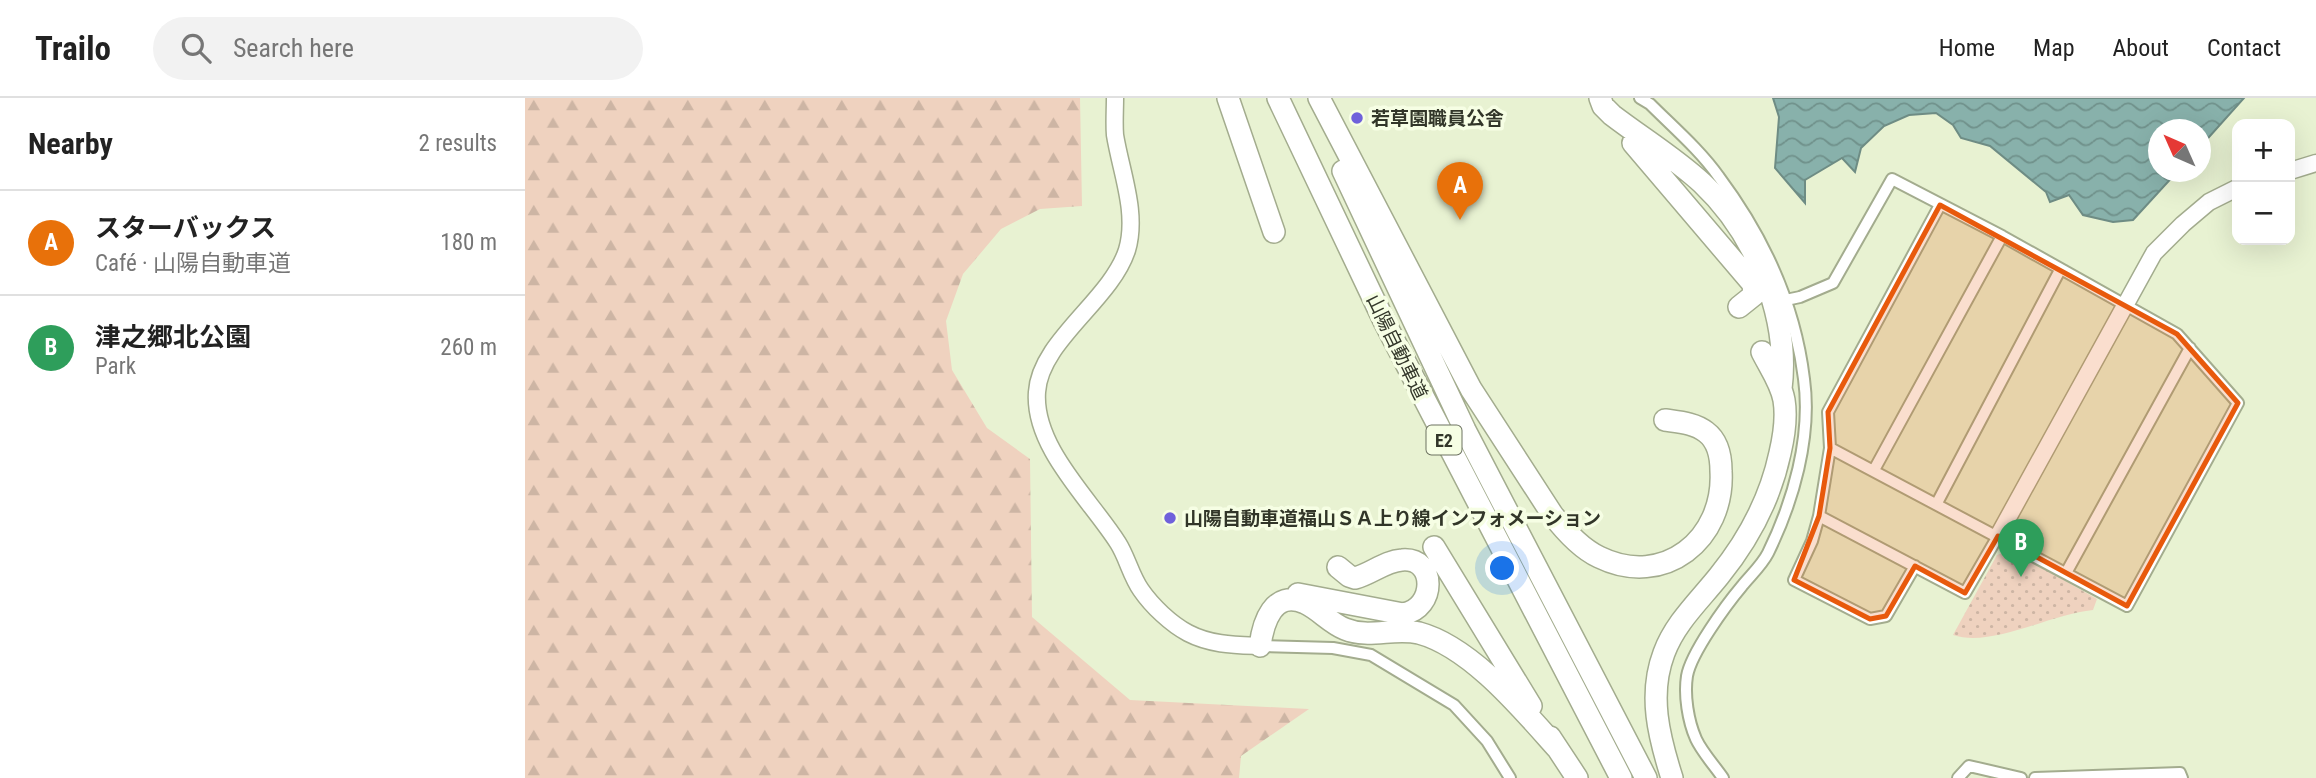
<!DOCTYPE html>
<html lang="en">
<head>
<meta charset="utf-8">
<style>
	body { margin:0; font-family:"Roboto Condensed","Noto Sans JP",sans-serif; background:#f2f2f2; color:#222 }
	.controls { position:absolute; right:21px; top:21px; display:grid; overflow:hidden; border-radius:14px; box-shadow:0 7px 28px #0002 }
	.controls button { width:63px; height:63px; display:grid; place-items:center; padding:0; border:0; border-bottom:2px solid #e0e0e0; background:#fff; color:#222; font:35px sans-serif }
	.compass { position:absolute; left:1623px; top:21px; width:63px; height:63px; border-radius:50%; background:#fff; box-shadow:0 7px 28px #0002; rotate:315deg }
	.you { position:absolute; left:978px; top:471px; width:24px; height:24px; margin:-18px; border:5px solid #fff; border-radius:50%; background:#1a73e8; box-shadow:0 0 0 10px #1a73e833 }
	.badge { display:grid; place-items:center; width:46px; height:46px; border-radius:50%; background:#ea580c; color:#fff; font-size:23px; font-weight:700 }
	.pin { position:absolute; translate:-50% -58px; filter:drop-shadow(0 2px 4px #0008) }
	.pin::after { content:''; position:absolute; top:37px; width:24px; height:21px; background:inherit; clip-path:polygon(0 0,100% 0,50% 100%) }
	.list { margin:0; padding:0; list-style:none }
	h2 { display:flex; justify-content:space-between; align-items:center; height:91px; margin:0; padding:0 28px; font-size:30px }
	h2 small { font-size:23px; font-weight:400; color:#767676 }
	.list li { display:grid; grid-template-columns:46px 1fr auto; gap:21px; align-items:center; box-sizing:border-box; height:105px; padding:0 28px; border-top:2px solid #e0e0e0 }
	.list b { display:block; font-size:26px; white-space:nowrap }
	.list p { margin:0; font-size:23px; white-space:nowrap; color:#767676 }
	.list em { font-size:23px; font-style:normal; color:#767676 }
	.icon { flex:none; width:38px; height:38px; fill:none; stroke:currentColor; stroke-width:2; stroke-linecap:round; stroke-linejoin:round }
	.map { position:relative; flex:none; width:1791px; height:680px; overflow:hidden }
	header { display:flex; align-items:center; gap:42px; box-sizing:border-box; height:98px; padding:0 35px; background:#fff; border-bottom:2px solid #e0e0e0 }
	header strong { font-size:33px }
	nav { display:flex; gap:38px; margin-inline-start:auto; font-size:24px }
	.search { width:490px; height:63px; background:#f2f2f2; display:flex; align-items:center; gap:18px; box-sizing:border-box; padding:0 24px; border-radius:38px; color:#767676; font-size:26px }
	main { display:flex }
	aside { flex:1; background:#fff }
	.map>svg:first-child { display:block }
</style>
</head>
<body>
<header>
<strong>Trailo</strong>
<div class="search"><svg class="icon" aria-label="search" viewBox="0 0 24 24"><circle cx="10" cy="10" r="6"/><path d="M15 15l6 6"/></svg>Search here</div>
<nav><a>Home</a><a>Map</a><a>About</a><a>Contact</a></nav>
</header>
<main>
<aside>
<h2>Nearby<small>2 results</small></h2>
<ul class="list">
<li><span class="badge" style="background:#e8710a">A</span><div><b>スターバックス</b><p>Café · 山陽自動車道</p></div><em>180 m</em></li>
<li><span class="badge" style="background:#2e9e5b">B</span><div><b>津之郷北公園</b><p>Park</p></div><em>260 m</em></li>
</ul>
</aside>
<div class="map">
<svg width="1791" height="680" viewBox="0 0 1791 680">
	<defs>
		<pattern id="forest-firs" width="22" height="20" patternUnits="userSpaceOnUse" patternTransform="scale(1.75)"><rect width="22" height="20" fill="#efd2bf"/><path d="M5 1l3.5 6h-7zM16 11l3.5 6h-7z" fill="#cdb5a4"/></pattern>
		<pattern id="park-dots" width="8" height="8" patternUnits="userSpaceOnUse" patternTransform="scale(1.75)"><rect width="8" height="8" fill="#efd2bf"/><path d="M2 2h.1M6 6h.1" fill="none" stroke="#cdb5a4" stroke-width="1.8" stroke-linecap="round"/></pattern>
		<pattern id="water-waves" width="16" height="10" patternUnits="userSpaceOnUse" patternTransform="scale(1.75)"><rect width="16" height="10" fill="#88b1ab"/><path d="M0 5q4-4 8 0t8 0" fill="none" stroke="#70918b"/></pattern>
	</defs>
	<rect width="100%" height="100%" fill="#e8f2d2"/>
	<path fill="url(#forest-firs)" d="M0 0H555L557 108 515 111 476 131 438 176 421 223 427 272 462 330 505 361 507 519 605 602 784 611 716 658 714 680H0Z"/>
	<path fill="url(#park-dots)" d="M1486 452 1572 501 1568 512C1525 516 1467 550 1428 537L1472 457Z"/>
	<path fill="url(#water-waves)" stroke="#6e8c84" stroke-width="2" d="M1248 0H1719L1676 48 1675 32H1633V74H1652L1608 122 1588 124 1558 117 1544 97 1525 104 1521 94 1465 48 1436 40 1428 27 1411 15 1384 17 1359 28 1336 50 1330 74 1317 60 1280 82V105L1250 70 1254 19Z"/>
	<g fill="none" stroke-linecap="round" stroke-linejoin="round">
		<g stroke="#a3ac8e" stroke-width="14">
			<path id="street" d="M1115 0 1125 6C1148 29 1175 52 1194 79 1238 138 1270 207 1279 281 1287 339 1268 404 1243 455 1237 467 1225 478 1217 488 1201 507 1166 555 1162 578 1159 597 1163 623 1171 641 1177 654 1189 667 1198 680
				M1261 202 1275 199 1308 185 1367 81 1477 138 1652 236 1713 305 1602 508 1305 350 1303 314 1415 107
				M1305 350 1294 418 1440 495 1473 438
				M1349 372 1477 138
				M1412 405 1535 172
				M1294 418 1287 443 1269 482 1345 521 1361 518 1390 468
				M1541 475 1665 250
				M735 548 808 550 846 557 929 607 962 643 985 680
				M1433 680 1444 668 1496 680
				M1510 680 1655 675 1657 680"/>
		</g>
		<g stroke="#a3ac8e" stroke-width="19">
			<path id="secondary" d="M590 0C590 12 589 25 590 37 596 74 613 115 602 152 586 202 515 243 512 294 508 349 565 401 593 445 602 459 606 478 616 492 627 508 646 526 663 535 686 547 710 547 735 548
				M1765 73 1791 65
				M1473 438 1629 155 1658 126 1684 104 1712 90"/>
		</g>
		<g stroke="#a3ac8e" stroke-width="24">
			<path id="highway" d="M703 0 749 134
				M753 0 860 225 1096 680
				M794 0 946 291 1027 416C1040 433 1055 450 1074 459 1139 491 1200 441 1196 373 1196 360 1193 343 1181 334 1170 325 1154 324 1140 322
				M1075 0 1078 8 1087 17C1117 40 1150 60 1177 85 1230 135 1265 218 1256 291
				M1108 45 1228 186 1229 197 1214 209
				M818 73 940 332 1121 680
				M909 449 1006 608
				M773 496 878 516C911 511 912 459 877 462 860 463 846 476 830 480L824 478 813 469
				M735 548C738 525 748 491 780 505 795 512 805 525 820 531 844 541 869 529 894 535 946 549 997 611 1032 650
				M1025 639 1052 680
				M1147 680C1134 639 1123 597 1139 555 1150 525 1174 503 1194 478 1224 441 1245 402 1255 355 1259 338 1262 320 1259 302 1256 285 1245 270 1237 254"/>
		</g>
		<use href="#street" stroke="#fff" stroke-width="10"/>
		<use href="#secondary" stroke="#fff" stroke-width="16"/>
		<use href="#highway" stroke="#fff" stroke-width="21"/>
	</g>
	<path fill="#e8590c" fill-opacity="0.2" stroke="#e8590c" stroke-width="5" stroke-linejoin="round" d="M1415 107 1652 236 1713 305 1602 508 1473 438 1440 495 1390 468 1361 518 1345 521 1269 482 1294 418 1305 350 1303 314Z"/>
	<g fill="#6f61db" stroke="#f6fee4" stroke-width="2.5">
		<circle cx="832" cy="20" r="7"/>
		<circle cx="645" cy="420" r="7"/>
	</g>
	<g text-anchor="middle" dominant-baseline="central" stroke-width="7" stroke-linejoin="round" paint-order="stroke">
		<rect fill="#f6fee4" stroke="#6d7261" stroke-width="2" x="901.5" y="327.5" width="35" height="29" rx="5"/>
		<g font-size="18" font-weight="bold" fill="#323629">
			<text x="919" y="342">E2</text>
		</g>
		<g font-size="19" font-weight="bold" fill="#323629" stroke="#f6fee4" text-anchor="start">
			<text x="846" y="20">若草園職員公舎</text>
			<text x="659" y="420">山陽自動車道福山ＳＡ上り線インフォメーション</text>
		</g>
		<g font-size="19" fill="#323629" stroke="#f6fee4">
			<text transform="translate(872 249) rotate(64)">山陽自動車道</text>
		</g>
	</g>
</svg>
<div class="controls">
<button>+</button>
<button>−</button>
</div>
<svg class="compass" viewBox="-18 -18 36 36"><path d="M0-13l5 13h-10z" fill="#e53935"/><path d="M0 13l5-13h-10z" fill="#767676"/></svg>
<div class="you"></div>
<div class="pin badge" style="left:935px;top:122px;background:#e8710a">A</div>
<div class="pin badge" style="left:1496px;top:479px;background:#2e9e5b">B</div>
</div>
</main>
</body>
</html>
